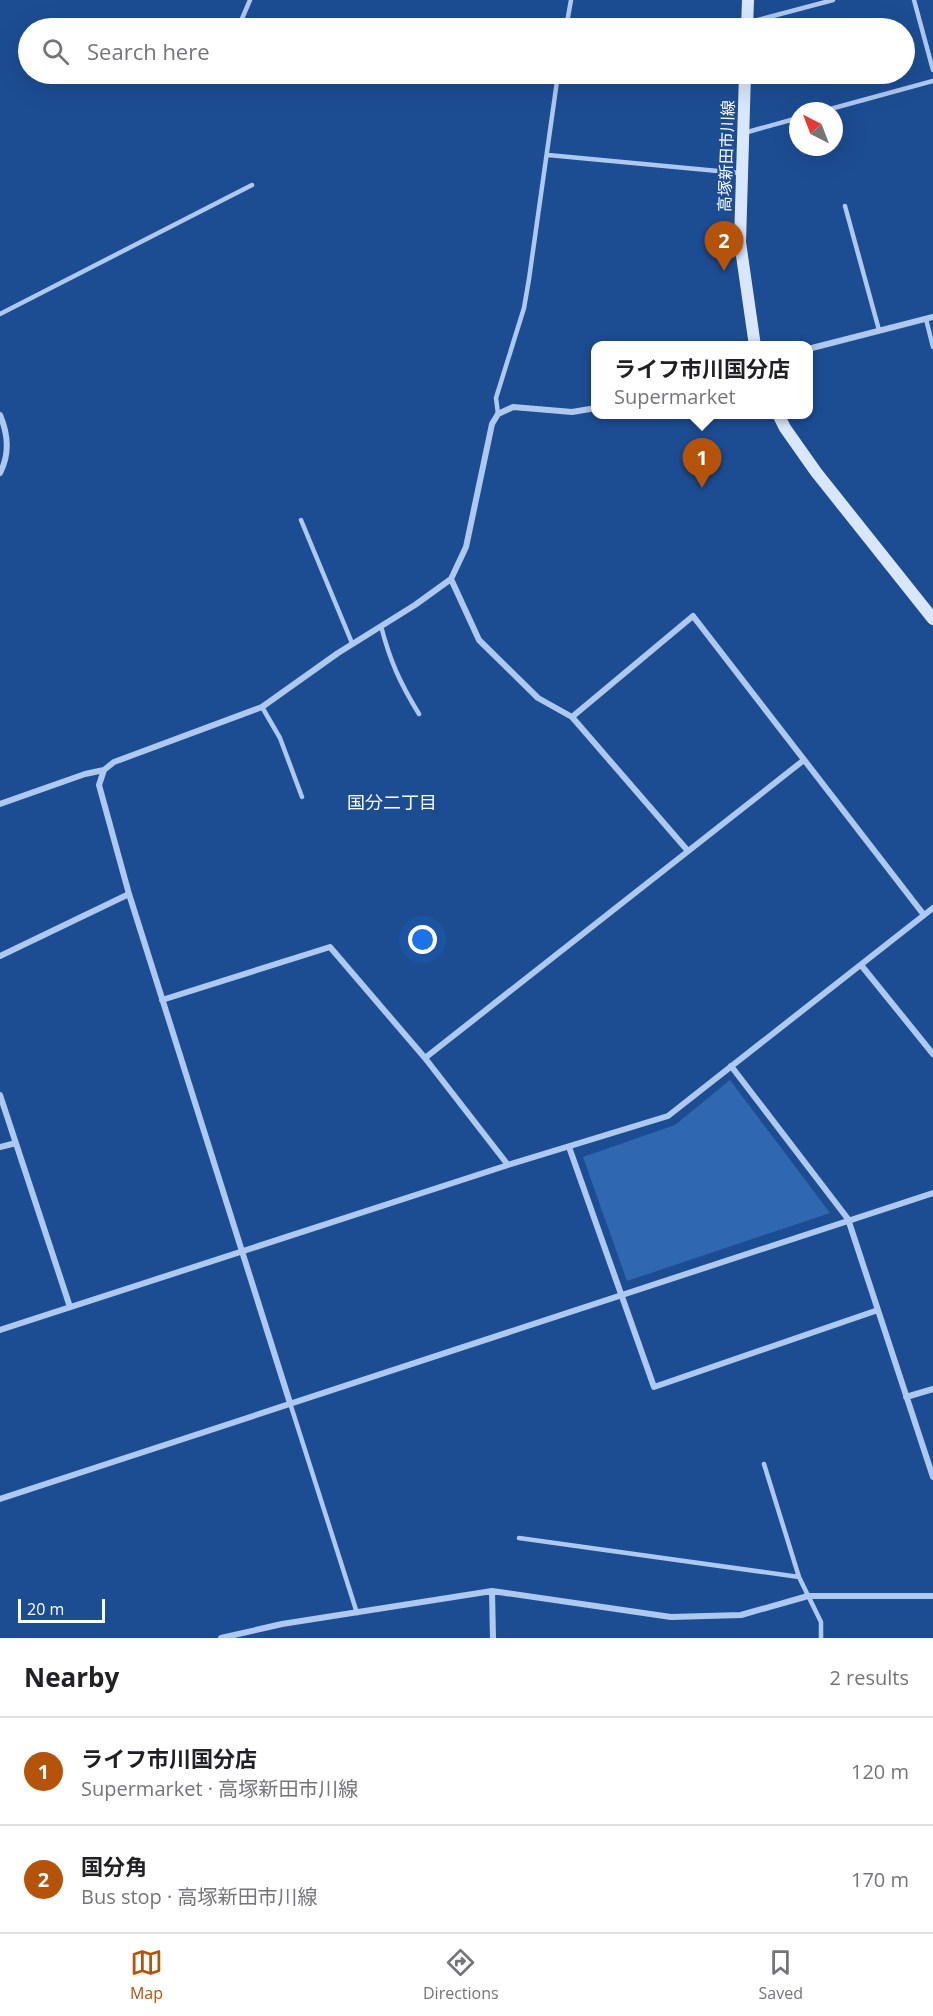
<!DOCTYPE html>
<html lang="en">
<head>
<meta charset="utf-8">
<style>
	body { margin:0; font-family:"Open Sans","Noto Sans JP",sans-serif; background:#f6f6f6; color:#202124 }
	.compass { position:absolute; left:789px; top:102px; width:54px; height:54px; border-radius:50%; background:#fff; box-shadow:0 6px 24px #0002; rotate:318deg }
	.scale { position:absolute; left:18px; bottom:15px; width:87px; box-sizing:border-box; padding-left:6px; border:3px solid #fff; border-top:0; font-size:16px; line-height:21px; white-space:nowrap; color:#fff; -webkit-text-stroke:4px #1c4d93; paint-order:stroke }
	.you { position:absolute; left:423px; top:940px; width:21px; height:21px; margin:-15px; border:4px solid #fff; border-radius:50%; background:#1a73e8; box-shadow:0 0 0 9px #1a73e833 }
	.badge { display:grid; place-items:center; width:39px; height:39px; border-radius:50%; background:#b45309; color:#fff; font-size:20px; font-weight:700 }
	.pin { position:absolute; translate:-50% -50px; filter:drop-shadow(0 2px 3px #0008) }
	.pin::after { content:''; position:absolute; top:32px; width:21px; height:18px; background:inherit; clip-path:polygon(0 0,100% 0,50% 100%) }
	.popup { position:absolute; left:591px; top:341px; width:222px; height:78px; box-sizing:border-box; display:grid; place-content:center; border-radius:12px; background:#fff; filter:drop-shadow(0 2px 4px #0005); font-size:20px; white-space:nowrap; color:#757577 }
	.popup b { font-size:22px; color:#202124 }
	.popup::after { content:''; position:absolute; left:50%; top:100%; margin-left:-12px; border:12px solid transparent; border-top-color:#fff }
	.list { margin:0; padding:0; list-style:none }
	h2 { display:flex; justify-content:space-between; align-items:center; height:78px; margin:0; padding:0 24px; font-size:26px }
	h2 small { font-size:20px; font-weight:400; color:#757577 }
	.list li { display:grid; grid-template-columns:39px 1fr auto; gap:18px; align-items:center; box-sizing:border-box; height:108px; padding:0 24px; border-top:2px solid #e0e0e0 }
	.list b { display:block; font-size:22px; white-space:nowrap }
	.list p { margin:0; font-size:20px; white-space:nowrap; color:#757577 }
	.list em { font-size:20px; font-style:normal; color:#757577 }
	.icon { flex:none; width:33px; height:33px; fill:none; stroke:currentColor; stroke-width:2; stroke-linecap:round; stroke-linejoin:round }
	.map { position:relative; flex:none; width:933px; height:1638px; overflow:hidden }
	.search { position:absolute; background:#fff; box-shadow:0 6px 24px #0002; left:18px; right:18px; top:18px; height:66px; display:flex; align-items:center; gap:15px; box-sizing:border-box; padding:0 21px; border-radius:33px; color:#757577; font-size:22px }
	.sheet { height:294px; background:#fff }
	nav { display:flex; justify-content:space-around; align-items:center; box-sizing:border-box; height:84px; border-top:2px solid #e0e0e0; background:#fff; font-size:16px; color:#757577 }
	nav a { display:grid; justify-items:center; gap:3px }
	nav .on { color:#b45309 }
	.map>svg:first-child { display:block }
</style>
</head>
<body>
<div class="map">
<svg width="933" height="1638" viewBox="0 0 933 1638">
	<rect width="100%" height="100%" fill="#1c4d93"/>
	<path fill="#2f67b0" d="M730 1080 830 1213 627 1281 583 1157 675 1125Z"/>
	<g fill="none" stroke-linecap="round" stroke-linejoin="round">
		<path stroke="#adc9ef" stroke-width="4.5" d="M914 0 933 70
			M750 22 833 0
			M238 28 250 0
			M566 28 571 0
			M219 77 220 74
			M823 111 933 81
			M744 133 798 118
			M548 155 739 173
			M845 206 879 330
			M0 314 252 185
			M926 319 933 347
			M498 414 496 398 524 308 529 279 558 74
			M301 520 352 643
			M381 626C390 661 400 683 419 714
			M262 707 280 738 302 797
			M290 1403 357 1613
			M519 1538 799 1577 764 1464
			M799 1577 821 1622V1638"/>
		<path stroke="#adc9ef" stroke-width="6" d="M808 349 933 317
			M0 415C8 434 10 454 0 473
			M451 579 479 640 538 698 572 717 693 616 924 915
			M572 717 688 851
			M0 804 85 774 104 770
			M0 956 129 894
			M861 965 933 1054
			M162 1000 330 947 425 1058 508 1165
			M425 1058 804 760
			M731 1066 848 1219 933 1477
			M0 1095 70 1307
			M0 1147 16 1143
			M569 1147 654 1387 878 1310
			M0 1330 508 1165 668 1116 933 908
			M906 1397 933 1389
			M290 1403 129 894 99 785 104 770 114 762 262 707 338 653 415 605 451 579 466 547 492 424 498 414 513 407 572 412 596 408
			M0 1499 933 1193
			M492 1591 493 1638
			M221 1638 282 1624 492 1591 671 1617 741 1615 808 1596H933"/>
		<path stroke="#dae7fa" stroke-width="12" d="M747 28 748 0
			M745 74 740 242 755 346
			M778 414 785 428 816 472 933 619"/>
	</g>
	<g text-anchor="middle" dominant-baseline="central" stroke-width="4.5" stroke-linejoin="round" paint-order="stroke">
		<g font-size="16" fill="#fff" stroke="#1c4d93">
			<text transform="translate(726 156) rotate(-88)">高塚新田市川線</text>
		</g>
		<g font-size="18" fill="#fff" stroke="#1c4d93">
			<text x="392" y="802">国分二丁目</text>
		</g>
	</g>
</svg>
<svg class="compass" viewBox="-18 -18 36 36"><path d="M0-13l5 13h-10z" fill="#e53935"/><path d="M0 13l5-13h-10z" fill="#757577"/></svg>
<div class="scale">20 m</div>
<div class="you"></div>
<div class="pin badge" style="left:702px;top:488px">1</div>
<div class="popup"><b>ライフ市川国分店</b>Supermarket</div>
<div class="pin badge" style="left:724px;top:271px">2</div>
<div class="search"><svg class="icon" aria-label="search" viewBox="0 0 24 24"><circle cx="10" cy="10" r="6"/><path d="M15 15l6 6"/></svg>Search here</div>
</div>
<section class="sheet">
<h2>Nearby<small>2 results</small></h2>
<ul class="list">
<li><span class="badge">1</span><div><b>ライフ市川国分店</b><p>Supermarket · 高塚新田市川線</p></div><em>120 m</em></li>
<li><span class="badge">2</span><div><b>国分角</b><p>Bus stop · 高塚新田市川線</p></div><em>170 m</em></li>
</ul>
</section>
<nav>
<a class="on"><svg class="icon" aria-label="map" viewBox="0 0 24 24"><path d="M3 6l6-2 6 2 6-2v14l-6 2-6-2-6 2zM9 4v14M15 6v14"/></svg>Map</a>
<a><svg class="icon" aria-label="directions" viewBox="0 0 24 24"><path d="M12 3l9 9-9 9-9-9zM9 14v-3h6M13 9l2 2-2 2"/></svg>Directions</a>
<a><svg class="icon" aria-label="saved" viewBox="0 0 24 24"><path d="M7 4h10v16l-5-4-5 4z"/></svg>Saved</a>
</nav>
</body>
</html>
